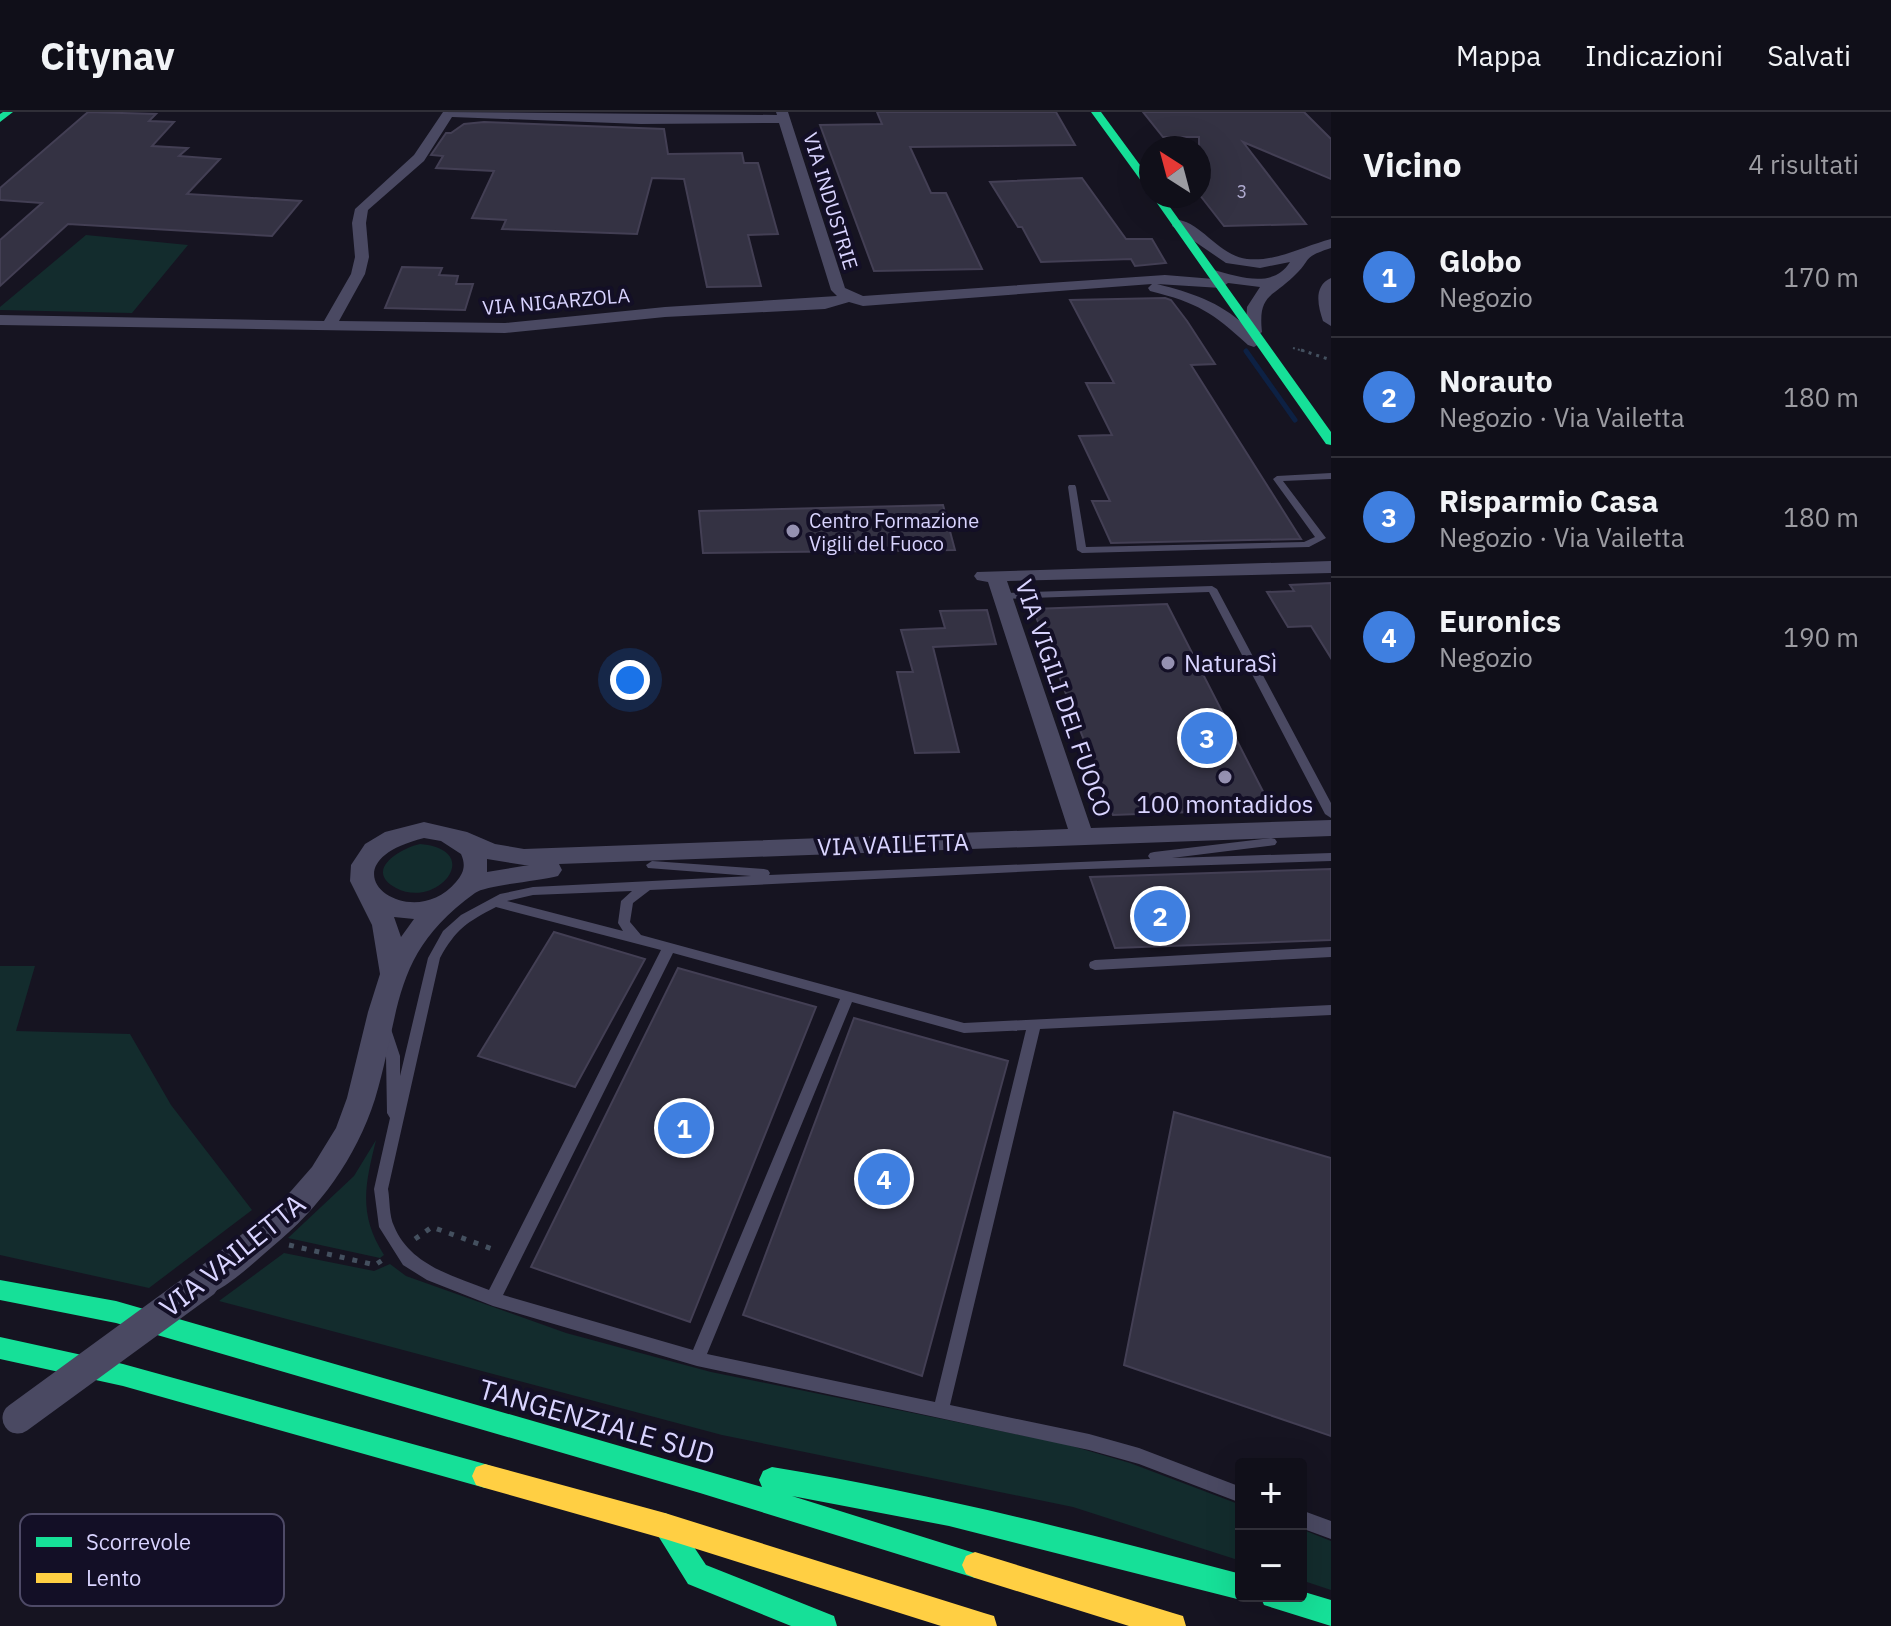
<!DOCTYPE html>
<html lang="it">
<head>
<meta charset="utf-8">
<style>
	body { margin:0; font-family:"IBM Plex Sans",sans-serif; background:#1e1d26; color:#f1f3f6 }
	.controls { position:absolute; right:24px; bottom:24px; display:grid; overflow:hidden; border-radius:8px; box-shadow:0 8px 32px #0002 }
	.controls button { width:72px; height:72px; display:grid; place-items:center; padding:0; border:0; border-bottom:2px solid #302f38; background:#100f19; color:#f1f3f6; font:40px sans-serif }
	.compass { position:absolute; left:1139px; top:24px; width:72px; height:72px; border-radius:50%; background:#100f19; box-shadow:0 8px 32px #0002; rotate:324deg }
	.you { position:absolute; left:630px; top:568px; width:28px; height:28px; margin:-20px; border:6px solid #fff; border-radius:50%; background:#1a73e8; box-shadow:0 0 0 12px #1a73e833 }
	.badge { display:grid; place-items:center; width:52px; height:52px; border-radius:50%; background:#9591b1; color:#fff; font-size:26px; font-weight:700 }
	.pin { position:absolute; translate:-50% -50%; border:4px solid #fff; box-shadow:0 2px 8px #0006 }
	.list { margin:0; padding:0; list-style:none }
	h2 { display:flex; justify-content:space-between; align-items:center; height:104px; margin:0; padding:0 32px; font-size:34px }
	h2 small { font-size:26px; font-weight:400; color:#9c9ca2 }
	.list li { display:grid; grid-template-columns:52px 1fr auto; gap:24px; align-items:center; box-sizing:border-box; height:120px; padding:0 32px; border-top:2px solid #302f38 }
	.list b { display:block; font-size:30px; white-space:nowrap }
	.list p { margin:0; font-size:26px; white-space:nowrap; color:#9c9ca2 }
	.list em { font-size:26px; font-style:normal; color:#9c9ca2 }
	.map { position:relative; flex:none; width:1331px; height:1514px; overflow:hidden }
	header { display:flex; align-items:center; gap:48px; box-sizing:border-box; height:112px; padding:0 40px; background:#100f19; border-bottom:2px solid #302f38 }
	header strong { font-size:38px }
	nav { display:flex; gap:44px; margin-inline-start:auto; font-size:28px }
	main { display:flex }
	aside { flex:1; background:#100f19 }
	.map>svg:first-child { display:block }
</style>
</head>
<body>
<header>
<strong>Citynav</strong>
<nav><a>Mappa</a><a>Indicazioni</a><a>Salvati</a></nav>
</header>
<main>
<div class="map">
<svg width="1331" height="1514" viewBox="0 0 1331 1514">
	<rect width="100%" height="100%" fill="#161421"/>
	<path fill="#132c2d" d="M86 123 188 133 132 201 0 198V195Z
		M420 732C486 738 437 798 396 776 363 758 401 736 420 732Z
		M0 854H35L16 919 130 922 171 993 252 1098 149 1176 0 1143Z
		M376 1028C365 1073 358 1102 384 1143L380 1146 288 1126 354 1064Z
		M284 1141 374 1159 390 1152 406 1164 566 1221 711 1260 1065 1332 1130 1351 1241 1393V1449L1073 1395 722 1323 219 1189Z
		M1301 1417 1331 1429V1478L1301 1468Z"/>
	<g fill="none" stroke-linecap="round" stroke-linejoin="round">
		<path stroke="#0d2144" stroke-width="5" d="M1246 239 1295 308"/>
	</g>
	<path fill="#343243" stroke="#433f54" stroke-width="2" d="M88 0 156 2 149 9 174 10 152 34 188 36 179 44 220 47 187 82 301 89 272 124 68 112 0 174V128L42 91 0 88V76Z
		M877 0H1056L1075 33 910 35 931 81H946L982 157 874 159 820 13 882 12Z
		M1143 0H1304L1331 27V67L1243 30 1306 112 1224 114 1199 82V25H1163Z
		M484 10 664 17 668 42 742 41 744 51H758L778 122 748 123 761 174 707 175 684 67 652 66 637 122 502 117 506 108 472 106 494 59 436 56 443 44 431 43 446 21H451L464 12Z
		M1082 66 1126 127H1152L1166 151 1135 154 1131 147 1041 150 1022 115H1018L990 70Z
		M402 155 442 156 439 163 458 164 456 172H473L465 198 385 196Z
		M1165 186 1171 188 1187 209 1215 252 1191 253 1301 427 1111 431 1092 389H1110L1079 324 1112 323 1086 271H1114L1070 188Z
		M943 393 955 438 703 441 699 399Z
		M1331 471V546L1311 514 1288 515 1267 480 1294 479 1290 473Z
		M1167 492 1272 697 1113 703 1033 497Z
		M987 498 996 532 933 535 959 640 915 641 897 560H913L901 518 945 516 940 499Z
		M1331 757V828L1115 836 1090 765Z
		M554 820 645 847 575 975 478 944Z
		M678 856 816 895 690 1210 531 1155Z
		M854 906 1008 949 922 1264 743 1203Z
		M1174 1000 1331 1046V1324L1124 1253Z"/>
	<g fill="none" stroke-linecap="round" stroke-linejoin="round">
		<path stroke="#44505f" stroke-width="2" stroke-dasharray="2 3" stroke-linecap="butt" d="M1293 236 1307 240"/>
		<path stroke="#44505f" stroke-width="3" stroke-dasharray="3 5" stroke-linecap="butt" d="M1301 238 1331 248"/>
		<path stroke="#44505f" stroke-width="5" stroke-dasharray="5 8" stroke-linecap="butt" d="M415 1127 432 1115 495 1138
			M289 1133 375 1153 384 1147"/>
		<path fill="#4a4962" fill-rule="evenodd" d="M1331 361V367L1283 369 1326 426 1309 435 1082 441 1077 438 1068 375 1069 373H1075L1076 375 1086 435 1304 430 1315 425 1273 367 1277 364Z
			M1212 474 1217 477 1331 691V706L1325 702 1209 480 1002 487 997 484 1002 481Z
			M1271 726 1275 727 1277 730 1275 733 1172 746 1331 741V749L1058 758 650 778 633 791 630 810 641 823 964 911 1331 893V903L1040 917 950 1293 1089 1322 1139 1336 1241 1375V1391L1139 1352 1089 1338 697 1254 493 1194 427 1168 403 1153 379 1115 374 1077 390 1006 387 1001 386 944 376 914 378 910 383 909 388 910 390 914 400 944V964L428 846 443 819 461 803 500 782 533 775 751 764 648 756 646 753 652 749 764 757 768 758 770 761 769 763 1150 747 1148 744 1150 741 1154 740ZM632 779 621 789 618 811 623 819 507 789 533 783ZM496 795 661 838 489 1178C453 1164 410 1153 394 1114 389 1104 390 1088 388 1077L440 846C456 817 467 810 496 795ZM673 841 840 887 693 1238 503 1183ZM852 890 964 921 1026 918 935 1290 707 1242Z
			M1331 835V845L1095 858 1090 856 1089 853 1090 850 1095 848Z
			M1301 1398 1331 1409V1427L1301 1416Z"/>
		<path fill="#4a4962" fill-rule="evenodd" d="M443 0 777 3 776 0H788L845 176 863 184 1165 163 1214 167 1207 162 1214 158C1240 165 1273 177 1290 150L1260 156 1226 151 1172 114V108C1197 104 1218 144 1247 147 1276 150 1304 134 1331 127V136C1300 146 1313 147 1293 165 1271 186 1258 183 1262 220L1257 224 1262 230 1254 235 1248 233C1212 200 1198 191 1150 179L1148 176 1152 172 863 194 849 190 825 197 665 205 505 221 0 213V203L324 209 351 162 355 145 352 111 355 97 414 43ZM452 5 641 12 779 11 831 178 837 184 665 195 505 211 339 209 365 162 369 145 366 111 368 98 424 49ZM1228 171 1260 175 1247 195 1246 214C1218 189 1192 181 1157 172L1221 176Z
			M1331 166V214L1323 209C1318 194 1313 174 1331 166Z
			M1331 449V461L1007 469 1091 716 1331 708V724L559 752 562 758 558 764C541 769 486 773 475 781 390 842 402 898 375 987 356 1046 320 1096 272 1135 251 1153 229 1175 203 1185L192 1181 188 1171 192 1161 277 1095 312 1055 336 1016 347 986 368 900 380 862 372 813 350 769 351 753 365 732 385 720 424 710 467 720 495 732 524 737 1068 717 988 470 977 468 974 464 977 460ZM424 726 441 729 461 742C466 753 464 761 456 770 410 825 316 753 424 726ZM487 747 524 753H529L487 760ZM394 805 414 807 401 825Z"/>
		<path fill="#16e098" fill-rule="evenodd" d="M3 0H13L0 10V2Z
			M1091 0H1101L1151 68V78L1147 77Z
			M1152 84H1162L1331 320V333L1326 332Z
			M0 1168 116 1189 762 1375 759 1368 763 1359 772 1355C931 1381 1086 1421 1241 1462V1484H1251L1241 1488 949 1414 792 1384 984 1444 988 1453 984 1462 975 1466 700 1381 116 1211 0 1188Z
			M0 1225 123 1252 485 1352 494 1355 498 1364 494 1373 485 1376 123 1274 0 1247Z
			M665 1401 674 1405 706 1453 834 1504 837 1514H791L688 1472 652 1414 656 1405Z
			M1301 1479 1331 1488V1514L1264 1493 1260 1484H1301Z"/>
		<path fill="#ffcf43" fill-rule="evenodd" d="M485 1352 665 1401 984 1501 994 1504 997 1514H941L665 1427 485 1376 476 1373 472 1364 476 1355Z
			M975 1440 1173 1501 1183 1504 1186 1514H1129L975 1466 966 1462 962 1453 966 1444Z"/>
		<path stroke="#4a4962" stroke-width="31" d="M18 1306 203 1171"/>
	</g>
	<g fill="#9591b1" stroke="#130f26" stroke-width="3">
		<circle cx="793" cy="419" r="8"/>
		<circle cx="1168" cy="551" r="8"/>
		<circle cx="1225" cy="665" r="8"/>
	</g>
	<g text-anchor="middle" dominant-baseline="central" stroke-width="8" stroke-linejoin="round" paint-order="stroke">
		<g font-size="18" fill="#b0acd0">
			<text x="1242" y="79">3</text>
		</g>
		<g font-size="20" fill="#d9d4ff" stroke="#130f26">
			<text transform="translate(831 89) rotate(73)">VIA INDUSTRIE</text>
			<text transform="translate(556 189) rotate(-5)">VIA NIGARZOLA</text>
		</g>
		<g font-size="20" fill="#d9d4ff" stroke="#130f26" text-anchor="start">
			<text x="809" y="408">Centro Formazione<tspan x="809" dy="23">Vigili del Fuoco</tspan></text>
		</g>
		<g font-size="24" fill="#d9d4ff" stroke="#130f26" text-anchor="start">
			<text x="1184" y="551">NaturaSì</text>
			<text x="1225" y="692" text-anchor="middle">100 montadidos</text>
		</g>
		<g font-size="24" fill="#d9d4ff" stroke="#130f26">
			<text transform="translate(1064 586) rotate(71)">VIA VIGILI DEL FUOCO</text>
			<text transform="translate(893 732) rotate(-2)">VIA VAILETTA</text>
		</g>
		<g font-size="28" fill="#d9d4ff" stroke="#130f26">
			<text transform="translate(232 1143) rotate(-39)">VIA VAILETTA</text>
			<text transform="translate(597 1309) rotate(16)">TANGENZIALE SUD</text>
		</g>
	</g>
	<rect x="20" y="1402" width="264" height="92" rx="12" fill="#130f26" stroke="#4e4a67" stroke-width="2"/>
	<rect x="36" y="1425" width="36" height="10" fill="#16e098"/>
	<rect x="36" y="1461" width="36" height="10" fill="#ffcf43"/>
	<g font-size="22" fill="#d9d4ff">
		<text x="86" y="1438">Scorrevole</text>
		<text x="86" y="1474">Lento</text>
	</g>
</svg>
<div class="controls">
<button>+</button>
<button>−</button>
</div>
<svg class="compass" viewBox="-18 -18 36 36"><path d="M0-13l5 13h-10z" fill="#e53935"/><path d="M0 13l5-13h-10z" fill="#9c9ca2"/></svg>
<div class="you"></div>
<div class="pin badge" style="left:684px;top:1016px;background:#3f7fe0">1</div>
<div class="pin badge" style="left:1160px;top:804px;background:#3f7fe0">2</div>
<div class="pin badge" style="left:1207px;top:626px;background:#3f7fe0">3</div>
<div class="pin badge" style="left:884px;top:1067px;background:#3f7fe0">4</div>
</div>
<aside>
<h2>Vicino<small>4 risultati</small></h2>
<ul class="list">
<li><span class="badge" style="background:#3f7fe0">1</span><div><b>Globo</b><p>Negozio</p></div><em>170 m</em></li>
<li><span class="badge" style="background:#3f7fe0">2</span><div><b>Norauto</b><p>Negozio · Via Vailetta</p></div><em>180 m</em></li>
<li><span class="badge" style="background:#3f7fe0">3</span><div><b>Risparmio Casa</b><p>Negozio · Via Vailetta</p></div><em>180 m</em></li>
<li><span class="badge" style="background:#3f7fe0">4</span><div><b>Euronics</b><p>Negozio</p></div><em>190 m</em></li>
</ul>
</aside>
</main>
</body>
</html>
